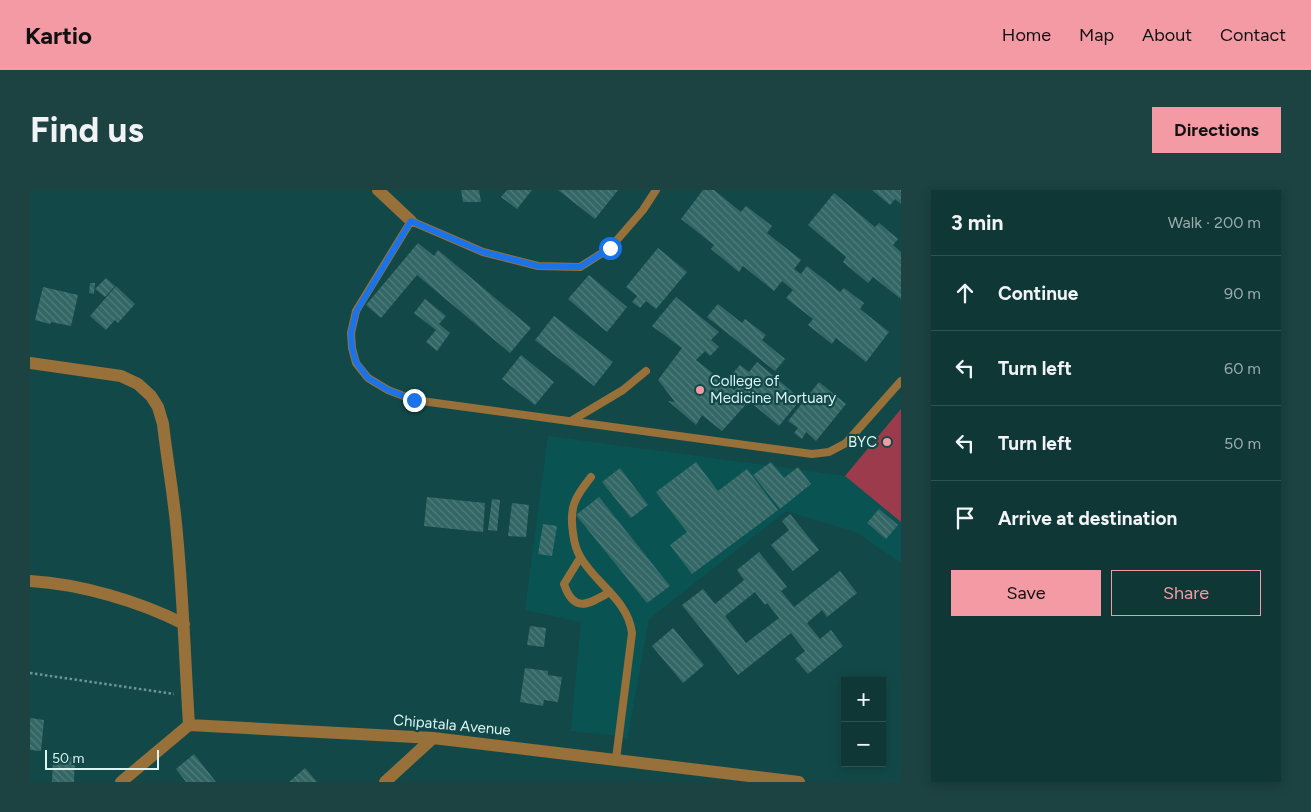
<!DOCTYPE html>
<html lang="en">
<head>
<meta charset="utf-8">
<style>
	body { margin:0; font-family:Figtree,sans-serif; background:#1c4242; color:#f1f3f6 }
	.controls { position:absolute; right:15px; bottom:15px; display:grid; overflow:hidden; border-radius:0px; box-shadow:0 2px 12px #0003 }
	.controls button { width:45px; height:45px; display:grid; place-items:center; padding:0; border:0; border-bottom:1px solid #2e5151; background:#0e3736; color:#f1f3f6; font:25px sans-serif }
	.scale { position:absolute; left:15px; bottom:12px; width:114px; box-sizing:border-box; padding-left:5px; border:2px solid #daf4f3; border-top:0; font-size:14px; line-height:18px; white-space:nowrap; color:#daf4f3; -webkit-text-stroke:4px #124948; paint-order:stroke }
	.stop { position:absolute; width:15px; height:15px; margin:-11px; border:4px solid #1a73e8; border-radius:50%; background:#fff }
	.stop.end { background:#1a73e8; border-color:#fff; box-shadow:0 1px 5px #0008 }
	.list { margin:0; padding:0; list-style:none }
	h2 { display:flex; justify-content:space-between; align-items:center; height:65px; margin:0; padding:0 20px; font-size:21px }
	h2 small { font-size:16px; font-weight:400; color:#9bacad }
	.list li { display:grid; grid-template-columns:32px 1fr auto; gap:15px; align-items:center; box-sizing:border-box; height:75px; padding:0 20px; border-top:1px solid #2e5151 }
	.list b { display:block; font-size:19px; white-space:nowrap }
	.list em { font-size:16px; font-style:normal; color:#9bacad }
	.actions { display:flex; gap:10px; padding:15px 20px }
	.actions a { flex:1; padding:11px 0; border:1px solid #f49aa4; border-radius:0px; text-align:center; font-size:18px; color:#f49aa4 }
	.actions .main { background:#f49aa4; color:#111 }
	.icon { flex:none; width:28px; height:28px; fill:none; stroke:currentColor; stroke-width:2; stroke-linecap:round; stroke-linejoin:round }
	.map { position:relative; flex:none; width:871px; height:592px; overflow:hidden; border-radius:0px }
	header { display:flex; align-items:center; gap:30px; box-sizing:border-box; height:70px; padding:0 25px; background:#f49aa4; color:#111 }
	header strong { font-size:24px }
	nav { display:flex; gap:28px; margin-inline-start:auto; font-size:18px }
	.intro { display:flex; align-items:center; justify-content:space-between; box-sizing:border-box; height:120px; padding:0 30px }
	h1 { margin:0; font-size:35px }
	.button { padding:12px 22px; border-radius:0px; background:#f49aa4; color:#111; font-size:18px; font-weight:700 }
	main { display:flex; gap:30px; padding:0 30px }
	aside { flex:1; background:#0e3736; border-radius:0px; box-shadow:0 2px 12px #0003 }
	.map>svg:first-child { display:block }
</style>
</head>
<body>
<header>
<strong>Kartio</strong>
<nav><a>Home</a><a>Map</a><a>About</a><a>Contact</a></nav>
</header>
<div class="intro"><h1>Find us</h1><a class="button">Directions</a></div>
<main>
<div class="map">
<svg width="871" height="592" viewBox="0 0 871 592">
	<defs>
		<pattern id="building-back-hatch" width="6" height="6" patternUnits="userSpaceOnUse" patternTransform="scale(1.25)"><rect width="6" height="6" fill="#336765"/><path d="M-1 5l2 2M0 0l6 6M5-1l2 2" fill="none" stroke="#507d7c"/></pattern>
	</defs>
	<rect width="100%" height="100%" fill="#124948"/>
	<path fill="#095453" d="M518 246 815 286 871 332V373L826 342 756 321 619 429 597 550 588 546 541 541 551 432 495 420Z"/>
	<path fill="#9c3b4c" d="M871 219V332L815 286Z"/>
	<path fill="url(#building-back-hatch)" fill-rule="evenodd" d="M431 0H449L451 12H433Z
		M477 0H502L487 19 471 7Z
		M528 0H588L565 29Z
		M673 0H684L711 22 716 16 742 36 737 43 771 70 764 79 771 84 777 76 810 102 814 98 834 113 830 119 859 142 836 172 806 148 802 154 778 135 783 129 756 108 763 100 752 91 744 101 713 76 709 82 681 59 684 55 651 29Z
		M842 0H871V14L865 9 860 15Z
		M804 3 845 37 849 33 868 49 863 55 871 62V109L843 87 838 93 813 72 816 67 778 35Z
		M388 53 404 66 408 60 501 138 480 163 387 85 351 128 336 115Z
		M628 58 657 82 626 119 616 111 610 118 602 112 607 106 596 97Z
		M559 85 597 117 577 142 538 109Z
		M76 88 85 96 75 107 65 99Z
		M60 93H65L64 104 59 103Z
		M86 96 105 114 88 133 85 130 76 140 60 126Z
		M13 97 48 105 41 136 21 132 20 134 5 130Z
		M646 107 689 142 681 150 689 157 680 166 675 161 666 170 704 200 712 190 703 183 710 175 719 182 727 172 771 209 749 236 719 211 692 241 672 225 666 235 638 211 645 212 628 190 652 158 622 136Z
		M395 109 416 126 409 134 420 143 407 161 396 152 406 140 384 123Z
		M688 114 712 133 715 129 736 145 732 150 755 169 745 181 677 127Z
		M524 126 583 172 564 196 505 150Z
		M491 165 524 192 505 215 472 189Z
		M789 192 816 214 786 251 776 242 772 249 764 243 768 238 758 231Z
		M666 272 688 301 717 279 748 320 662 384 640 355 657 342 626 302Z
		M741 272 754 288 768 277 781 294 750 319 723 285Z
		M590 278 618 315 601 328 572 292Z
		M397 307 455 313 453 342 394 336Z
		M569 307 640 396 617 413 546 325Z
		M462 309 470 310 467 341 458 340Z
		M482 313 499 315 496 347 478 346Z
		M849 319 868 335 856 349 837 333Z
		M760 324 789 360 763 381 741 355 759 340 752 331Z
		M513 334 527 336 522 366 508 364Z
		M729 362 757 397 751 401 764 417 810 381 827 403 797 427 792 420 777 433 790 449 801 440 813 456 778 484 765 469 775 461 761 443 708 485 652 415 673 399 685 414 714 390 707 380ZM725 402 735 415 737 413 749 428 716 453 695 426Z
		M500 436 516 438 514 457 497 455Z
		M643 438 674 475 653 493 622 456Z
		M495 478 518 481V485L532 487 528 512 514 510 513 516 490 512Z
		M0 528 14 530 11 561 0 560Z
		M164 564 186 592H156L146 579Z
		M23 567H45L44 592H22Z
		M275 578 287 592H259Z"/>
	<g fill="none" stroke-linecap="round" stroke-linejoin="round">
		<path stroke="#6c9695" stroke-width="2.5" stroke-dasharray="2.5 2.5" stroke-linecap="butt" d="M0 483 144 504"/>
		<path stroke="#97703a" stroke-width="8" d="M626 0 613 20 580 58 550 77 508 76 453 62 381 31 326 121 321 143 322 158 326 173 338 188 358 200 384 210 782 264 799 262 816 253 871 191
			M541 231 593 200 616 181
			M561 287C545 307 539 317 543 343 544 351 547 362 551 368 567 395 598 410 602 443L586 569
			M550 368 534 394C544 424 559 414 580 402"/>
		<path stroke="#97703a" stroke-width="12" d="M348 0 381 31
			M0 173 91 186 108 194 121 206 128 217 133 234C137 270 144 307 147 344 153 407 155 471 159 535
			M0 391C50 394 109 411 154 434
			M91 592 159 535 403 548 769 592
			M355 592 403 548"/>
	</g>
	<g fill="none" stroke-linecap="round" stroke-linejoin="round">
		<path stroke="#1a73e8" stroke-width="6" d="M384 210 358 200 338 188 326 172 322 158 321 143 326 122 381 31 453 62 508 76 550 77 580 58"/>
	</g>
	<g fill="#f49aa4" stroke="#124948" stroke-width="2">
		<circle cx="670" cy="200" r="5"/>
		<circle cx="857" cy="252" r="5"/>
	</g>
	<g text-anchor="middle" dominant-baseline="central" stroke-width="4.5" stroke-linejoin="round" paint-order="stroke">
		<g font-size="15" fill="#daf4f3" stroke="#124948" text-anchor="start">
			<text x="680" y="191">College of<tspan x="680" dy="17">Medicine Mortuary</tspan></text>
			<text x="847" y="252" text-anchor="end">BYC</text>
		</g>
		<g font-size="15" fill="#daf4f3" stroke="#124948">
			<text transform="translate(422 535) rotate(5)">Chipatala Avenue</text>
		</g>
	</g>
</svg>
<div class="controls">
<button>+</button>
<button>−</button>
</div>
<div class="scale">50 m</div>
<div class="stop" style="left:580px;top:58px"></div>
<div class="stop end" style="left:384px;top:210px"></div>
</div>
<aside>
<h2>3 min<small>Walk · 200 m</small></h2>
<ul class="list">
<li><svg class="icon" aria-label="ahead" viewBox="0 0 24 24"><path d="M12 20V5M6 11l6-6 6 6"/></svg><div><b>Continue</b></div><em>90 m</em></li>
<li><svg class="icon" aria-label="left" viewBox="0 0 24 24"><path d="M17 20v-9H6M10 6l-5 5 5 5"/></svg><div><b>Turn left</b></div><em>60 m</em></li>
<li><svg class="icon" aria-label="left" viewBox="0 0 24 24"><path d="M17 20v-9H6M10 6l-5 5 5 5"/></svg><div><b>Turn left</b></div><em>50 m</em></li>
<li><svg class="icon" aria-label="arrive" viewBox="0 0 24 24"><path d="M6 21V4h12l-3 4 3 4H6"/></svg><div><b>Arrive at destination</b></div></li>
</ul>
<div class="actions"><a class="main">Save</a><a>Share</a></div>
</aside>
</main>
</body>
</html>
